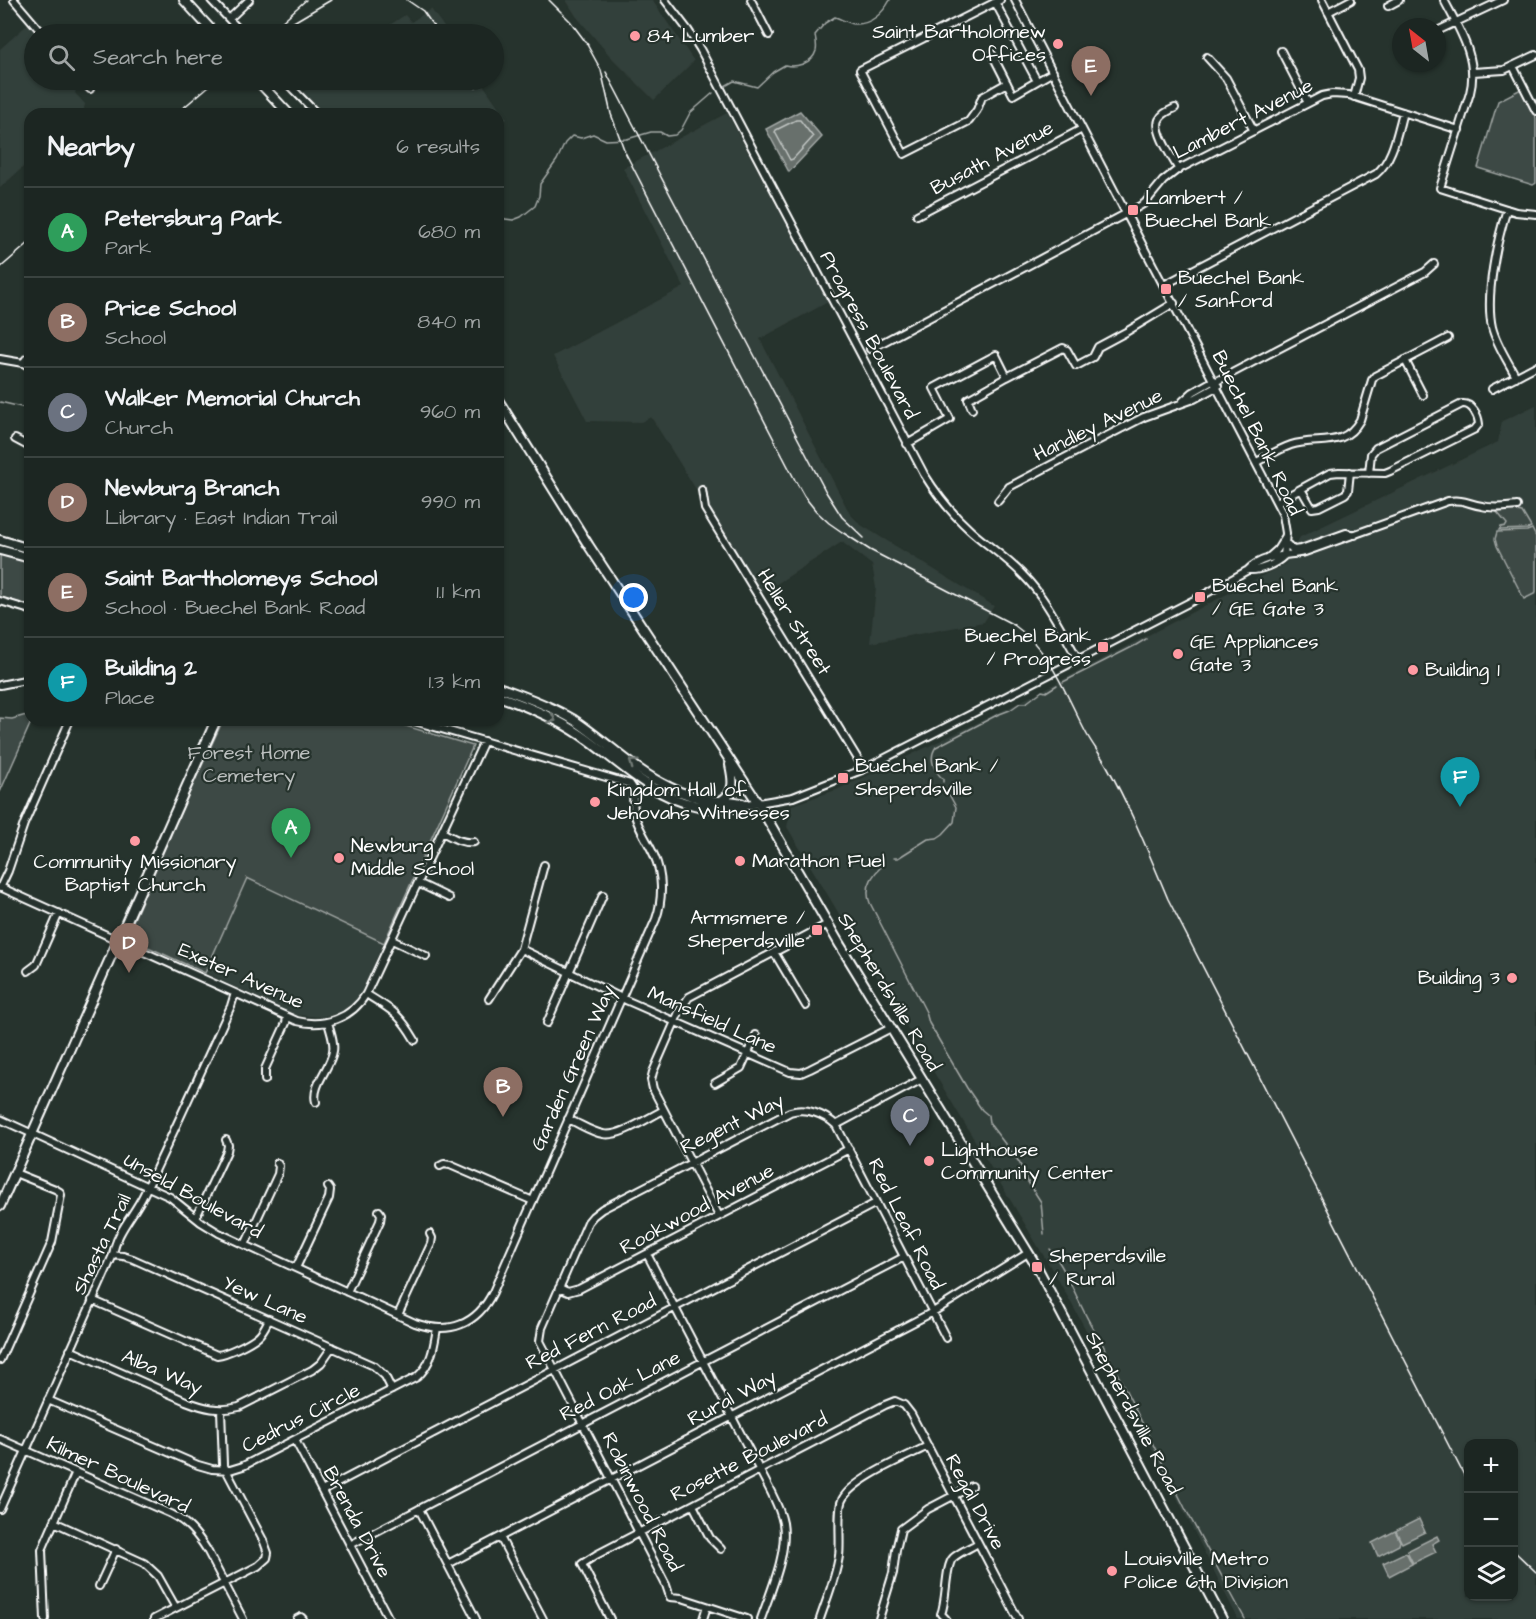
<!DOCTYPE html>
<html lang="en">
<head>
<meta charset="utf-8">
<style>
	body { margin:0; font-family:"Architects Daughter",sans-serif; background:#252e2a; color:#f1f3f6 }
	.controls { position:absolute; right:18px; bottom:18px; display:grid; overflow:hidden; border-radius:12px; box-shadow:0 2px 4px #0004 }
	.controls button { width:54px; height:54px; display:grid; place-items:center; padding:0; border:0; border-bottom:2px solid #3a4340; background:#1c2622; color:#f1f3f6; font:30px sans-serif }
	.compass { position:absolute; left:1392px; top:18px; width:54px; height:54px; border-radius:50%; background:#1c2622; box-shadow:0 2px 4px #0004; rotate:329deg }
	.you { position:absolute; left:634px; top:598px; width:21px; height:21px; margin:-15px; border:4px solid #fff; border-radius:50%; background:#1a73e8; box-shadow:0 0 0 9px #1a73e833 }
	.badge { display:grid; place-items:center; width:39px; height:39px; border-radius:50%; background:#1a73e8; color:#fff; font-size:20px; font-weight:700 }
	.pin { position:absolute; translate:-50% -50px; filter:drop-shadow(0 2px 3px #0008) }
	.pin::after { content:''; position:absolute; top:32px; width:21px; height:18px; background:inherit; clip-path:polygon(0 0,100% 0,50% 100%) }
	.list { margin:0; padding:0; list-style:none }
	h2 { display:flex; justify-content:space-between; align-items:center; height:78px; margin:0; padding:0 24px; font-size:26px }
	h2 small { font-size:20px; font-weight:400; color:#a0a5a5 }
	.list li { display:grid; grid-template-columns:39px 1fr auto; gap:18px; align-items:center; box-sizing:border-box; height:90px; padding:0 24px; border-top:2px solid #3a4340 }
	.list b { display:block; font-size:22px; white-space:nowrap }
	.list p { margin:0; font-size:20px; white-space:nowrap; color:#a0a5a5 }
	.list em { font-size:20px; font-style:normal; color:#a0a5a5 }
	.icon { flex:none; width:33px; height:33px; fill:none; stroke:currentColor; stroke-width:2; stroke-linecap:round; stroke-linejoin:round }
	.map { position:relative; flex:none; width:1536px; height:1619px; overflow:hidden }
	.search { position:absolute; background:#1c2622; box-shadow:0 2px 4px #0004; left:24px; top:24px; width:480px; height:66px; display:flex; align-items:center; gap:15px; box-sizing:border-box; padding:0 21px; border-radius:33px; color:#a0a5a5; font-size:22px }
	.panel { position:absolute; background:#1c2622; box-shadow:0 2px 4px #0004; left:24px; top:108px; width:480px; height:618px; border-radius:18px }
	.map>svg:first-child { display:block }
</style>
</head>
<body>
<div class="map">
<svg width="1536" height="1619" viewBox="0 0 1536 1619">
	<rect width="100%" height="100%" fill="#26332d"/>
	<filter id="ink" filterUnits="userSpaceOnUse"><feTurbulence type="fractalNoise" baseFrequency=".0167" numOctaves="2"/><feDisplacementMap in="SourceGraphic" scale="12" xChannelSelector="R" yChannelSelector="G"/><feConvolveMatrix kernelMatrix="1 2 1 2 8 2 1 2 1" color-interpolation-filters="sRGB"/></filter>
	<g filter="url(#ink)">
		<path fill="#333f3a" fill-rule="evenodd" d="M566 0H652L694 61 654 100 610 56 576 16Z
			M431 9 449 34H376L405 15 411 22Z
			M28 24 37 34H34V80H77L79 82 75 93 85 104 84 109 80 114H30V161L0 188V49Z
			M321 80H480L507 119 498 125V114H323L301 93Z
			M727 113 828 302 760 339 850 514 861 525 994 606 984 622 870 643 876 588 872 565 842 542 761 594 651 417 641 422 587 421 553 356 684 287 623 168Z
			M1536 405V1619H1238L1157 1458 1060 1283 787 827 792 805 836 790 867 776 1012 706 1285 564 1300 537 1498 442 1502 421ZM1468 1444H1514V1596H1468Z
			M386 720 473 746 364 986 355 1002 344 1010 331 1015 319 1017 296 1015 205 973 247 877Z"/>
		<path fill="#3e4944" stroke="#9ea4a2" stroke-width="1.5" d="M1521 89 1536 118V183L1533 185 1478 168 1498 101Z
			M1511 510 1522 512 1531 527 1527 529 1499 530 1501 527 1506 526 1507 524 1497 512Z
			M1532 529 1536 537V593L1524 599 1497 546 1495 539 1497 532 1527 531Z
			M0 552 30 561V606L0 597Z
			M30 714V720H32L0 792V718L12 719Z
			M223 720H386L473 746 384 943 247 878 205 973 126 937 186 800Z"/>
		<path fill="#67706c" stroke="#a4a9a7" stroke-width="1.5" d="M800 111 822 137 789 172 766 129Z
			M1419 1519 1425 1532 1402 1543 1396 1531 1397 1530Z
			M1395 1531 1400 1541 1399 1545 1378 1556 1372 1543Z
			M1437 1536 1439 1540 1432 1544 1436 1552 1413 1563 1407 1551Z
			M1404 1553 1407 1554 1412 1564 1389 1576 1383 1563Z"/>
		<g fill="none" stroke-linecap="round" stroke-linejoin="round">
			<path stroke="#c2c6c4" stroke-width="1.5" d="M796 120H800L813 137 793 159 790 160 775 132 776 130Z"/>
			<path stroke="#a4a9a7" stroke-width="1.5" d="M725 86 734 81 757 87 773 72 785 65C795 68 812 64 816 51 817 47 816 40 815 35L825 23 835 17C841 19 848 23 854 24 871 25 883 13 890 0
				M498 214 505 219 513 220 521 217 535 206 539 196 540 184 557 160 565 143 572 136 581 138 593 134 606 140 627 139 651 132H660L667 136 675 135 681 130 690 113 713 93
				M0 402 30 409
				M1063 682 1136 645 1146 639
				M943 782V779C934 771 928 758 936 747L997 715 1010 710 1020 703H1026L1042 691 1046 692 1057 685
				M894 858H898L928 839 937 838 943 834 954 822 956 807 946 789
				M882 866C871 876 864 888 870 903L926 1012 929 1023 967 1088 982 1110 988 1115 989 1123 1019 1162 1028 1182 1041 1202 1044 1234
				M1050 1249C1072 1277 1080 1312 1101 1341L1185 1508 1245 1619"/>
			<g stroke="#fff" stroke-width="10">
				<path id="minor" d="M14 0 43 34
					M211 0 243 34
					M665 0 688 30 700 49 924 474C937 495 952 514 971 531 988 546 1007 558 1023 575 1047 599 1061 630 1078 659
					M751 0 769 35
					M1000 0 860 70 904 154 969 121 977 110 982 97 1007 83
					M1015 0 1283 515 1286 533 1284 556
					M1322 0 1358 70 1359 78 1354 97
					M1444 0C1459 29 1479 59 1470 93L1440 188 1516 212 1536 214
					M995 2 1037 81
					M1388 6 1399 0
					M1328 12 1351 0
					M229 19 249 0
					M1437 31 1503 0
					M1281 51 1308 103
					M992 54 1013 95 1053 72
					M1207 57 1226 78 1254 131
					M1513 66 1536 111
					M1473 72 1504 70 1536 55
					M82 80 90 89
					M284 80 317 114
					M1175 108C1169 111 1162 113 1159 120 1154 132 1173 159 1179 170
					M1507 209C1497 240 1485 295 1492 327 1496 344 1508 361 1516 377
					M917 215 1082 129
					M1164 285 1376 174C1393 160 1397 133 1403 112
					M870 349 1133 210 1145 203 1163 181 1177 170 1322 96 1332 94 1349 95 1459 130
					M0 359 23 363 30 367
					M1405 360 1423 395
					M23 363 26 359 30 356
					M1215 382 1425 272 1434 264
					M1492 389 1536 366
					M1183 401 1193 392 1214 380
					M972 409 968 399 1007 377
					M15 439 30 447
					M907 444 950 419 934 388 996 355 1007 377 1063 348 1067 350 1076 366 1093 357 1098 347 1126 332 1174 303
					M1257 462C1268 456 1279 449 1291 445 1317 436 1343 450 1360 420L1372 380 1375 376 1448 338
					M1301 489 1312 508 1319 507 1345 494 1348 491 1350 472
					M702 490 705 509 864 769
					M998 501 1009 487 1097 441 1144 417 1194 399 1218 386
					M1277 502 1330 473 1339 472 1385 473 1390 471 1475 429 1479 424C1478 415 1472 403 1462 404L1376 448 1371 454 1369 473
					M1285 542 1293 550 1301 549 1346 533 1355 535
					M1269 557 1277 550 1285 537
					M1248 570C1260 571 1276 564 1284 556
					M0 601 30 610
					M0 685 30 679
					M758 803 793 797 864 769 1200 597 1248 570C1262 555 1286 556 1305 552L1448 501C1465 499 1468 504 1482 506 1494 509 1506 507 1517 506
					M442 832C452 837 462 844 474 842
					M418 883 449 898
					M0 887 297 1021C324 1028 352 1018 366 994L484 741
					M0 888 8 871 24 824 70 720
					M392 940 426 956
					M521 949 628 1001 790 1072 801 1073 810 1069 891 1028
					M774 952 806 1006
					M28 971 36 965 59 913
					M366 994C392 1010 399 1013 415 1040
					M489 999 521 949 544 865
					M547 1023 603 895
					M265 1080V1069L286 1023 287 1017
					M715 1083 741 1068 756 1035
					M316 1102C311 1086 331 1067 333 1051 335 1042 330 1031 328 1022
					M0 1119 170 1197 201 1222 219 1233 415 1323C449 1335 477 1325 493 1292L656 919C663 899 663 875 654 855 642 829 630 820 634 790L630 784 411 720
					M568 1119C580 1124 591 1132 603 1134 619 1138 649 1117 664 1110
					M836 1125 922 1079
					M440 1166 444 1164 450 1165 533 1201
					M719 1216 653 1089 651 1080 653 1072 680 1010 689 997 828 924
					M196 1217 227 1151 228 1145 226 1140
					M245 1245 278 1174 279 1166 277 1163
					M647 1254 771 1492C776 1502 781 1512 783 1523 788 1553 771 1590 761 1619
					M113 1255 123 1256 133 1259 374 1366 385 1376 392 1390
					M296 1268 329 1198 330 1190 328 1187
					M559 1288 568 1292 579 1289 849 1149
					M347 1292 380 1221 381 1214 379 1211
					M92 1300 217 1355C227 1354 250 1343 258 1336 263 1332 266 1325 269 1319
					M398 1315 431 1244 432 1238 430 1234
					M70 1350 186 1401C204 1408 219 1412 239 1407L312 1370 321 1363 332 1347
					M0 1360 52 1242 61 1195 60 1192 55 1189 15 1173
					M48 1400 198 1465 212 1469 230 1470 243 1466 417 1377C432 1364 434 1346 437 1328
					M0 1439 171 1514C187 1522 197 1534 207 1550L243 1619
					M295 1440 389 1619
					M322 1491 876 1203
					M693 1505 710 1538 721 1549
					M0 1509 113 1255C116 1232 134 1215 144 1194 174 1132 202 1069 231 1006L235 993
					M419 1509 476 1619
					M54 1522 144 1563 158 1576 176 1608
					M500 1537 543 1619
					M350 1545 904 1257
					M448 1564 933 1312 1028 1253
					M99 1586 116 1549
					M45 1619 42 1550 76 1472
					M154 1619 258 1566 267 1558 268 1553 264 1542 223 1464 221 1410
					M297 1619 301 1617 303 1619
					M610 1619 582 1564 596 1555 885 1405 895 1401 904 1405 911 1414 1018 1619
					M703 1619 707 1606
					M747 1619 682 1598 670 1597 666 1585 540 1341 542 1328 588 1222 593 1216 602 1209 790 1112C806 1107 824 1114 836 1125L946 1338
					M820 1619C827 1598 836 1577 839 1556 841 1543 837 1510 842 1500 852 1479 906 1457 928 1446
					M879 1619 893 1573 896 1550 901 1529 928 1509 972 1486
					M946 1619 941 1614C947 1600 945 1566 953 1558 960 1552 970 1548 978 1543"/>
			</g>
			<g stroke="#fff" stroke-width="12">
				<path id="major" d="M184 0 215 34
					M257 80 289 114
					M498 400 589 546 758 803 840 945 1037 1267 1222 1619
					M0 540 30 549
					M0 550 30 558
					M498 687C524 696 551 706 574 720 606 741 635 771 669 787 684 795 701 799 718 801 727 802 736 800 745 805
					M498 696C527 706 556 718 581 735 617 760 651 796 694 805 706 808 728 810 740 807 746 805 751 804 758 803
					M721 801C736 792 733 779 730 765
					M0 1206 216 720"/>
			</g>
			<use href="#minor" stroke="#26332d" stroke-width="6"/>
			<use href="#major" stroke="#26332d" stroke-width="8"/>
			<path stroke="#fff" stroke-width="1.5" d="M407 0 423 11 439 34
				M549 0 570 21 588 45
				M278 25 306 0
				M275 33 331 0
				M584 39 601 70 611 114 625 152 795 480 804 496 816 511 829 523 842 532 870 550 1014 625C1051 651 1065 693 1085 731 1091 743 1100 754 1107 766 1131 809 1149 854 1168 899L1468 1483
				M606 72 826 492 842 517 864 538
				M471 80 476 88
				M176 114 216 80
				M0 268 30 242
				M1514 1551 1536 1572"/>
		</g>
		<defs><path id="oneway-chevron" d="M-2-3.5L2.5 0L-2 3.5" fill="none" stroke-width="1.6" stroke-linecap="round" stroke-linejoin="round" transform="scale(1.5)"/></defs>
		<g stroke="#727a76">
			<use href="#oneway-chevron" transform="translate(552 719) rotate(27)"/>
			<use href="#oneway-chevron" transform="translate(633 763) rotate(-143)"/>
		</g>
	</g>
	<g fill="#ff9aa2" stroke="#26332d" stroke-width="2">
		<circle cx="635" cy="36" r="6"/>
		<circle cx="1058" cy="44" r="6"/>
		<rect x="1127" y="204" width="12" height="12" rx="3"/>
		<rect x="1160" y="283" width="12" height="12" rx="3"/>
		<rect x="1194" y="591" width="12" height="12" rx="3"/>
		<rect x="1097" y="641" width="12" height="12" rx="3"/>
		<circle cx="1178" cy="654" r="6"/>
		<circle cx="1413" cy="670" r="6"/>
		<rect x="837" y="772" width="12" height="12" rx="3"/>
		<circle cx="595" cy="802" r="6"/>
		<circle cx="135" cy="841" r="6"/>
		<circle cx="339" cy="858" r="6"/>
		<circle cx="740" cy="861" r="6"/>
		<rect x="811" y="924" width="12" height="12" rx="3"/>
		<circle cx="1512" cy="978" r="6"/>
		<circle cx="929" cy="1161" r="6"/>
		<rect x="1031" y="1261" width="12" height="12" rx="3"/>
		<circle cx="1112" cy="1571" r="6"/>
	</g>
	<g text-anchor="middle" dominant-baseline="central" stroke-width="4.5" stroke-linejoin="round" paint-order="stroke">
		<g font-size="20" fill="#fff" stroke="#26332d" text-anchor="start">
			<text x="1046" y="32" text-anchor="end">Saint Bartholomew<tspan x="1046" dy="23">Offices</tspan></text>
			<text x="647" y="36">84 Lumber</text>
			<text x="1145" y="198">Lambert /<tspan x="1145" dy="23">Buechel Bank</tspan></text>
			<text x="1178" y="278">Buechel Bank<tspan x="1178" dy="23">/ Sanford</tspan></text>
			<text x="1212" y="586">Buechel Bank<tspan x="1212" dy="23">/ GE Gate 3</tspan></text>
			<text x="1091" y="636" text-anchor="end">Buechel Bank<tspan x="1091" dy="23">/ Progress</tspan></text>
			<text x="1190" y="642">GE Appliances<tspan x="1190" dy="23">Gate 3</tspan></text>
			<text x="1425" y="670">Building 1</text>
			<text x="855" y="766">Buechel Bank /<tspan x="855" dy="23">Sheperdsville</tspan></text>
			<text x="607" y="790">Kingdom Hall of<tspan x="607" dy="23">Jehovahs Witnesses</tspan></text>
			<text x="351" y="846">Newburg<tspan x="351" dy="23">Middle School</tspan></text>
			<text x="752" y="861">Marathon Fuel</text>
			<text x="135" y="862" text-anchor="middle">Community Missionary<tspan x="135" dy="23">Baptist Church</tspan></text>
			<text x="805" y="918" text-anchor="end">Armsmere /<tspan x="805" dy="23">Sheperdsville</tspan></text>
			<text x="1500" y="978" text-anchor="end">Building 3</text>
			<text x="941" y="1150">Lighthouse<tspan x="941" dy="23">Community Center</tspan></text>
			<text x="1049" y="1256">Sheperdsville<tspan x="1049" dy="23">/ Rural</tspan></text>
			<text x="1124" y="1559">Louisville Metro<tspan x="1124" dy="23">Police 6th Division</tspan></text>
		</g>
		<g font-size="20" fill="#fff" stroke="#26332d">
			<text transform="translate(1243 119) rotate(-27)">Lambert Avenue</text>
			<text transform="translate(992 158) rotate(-28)">Busath Avenue</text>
			<text transform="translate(869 335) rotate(62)">Progress Boulevard</text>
			<text transform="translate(1098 425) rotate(-26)">Handley Avenue</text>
			<text transform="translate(1257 433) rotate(64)">Buechel Bank Road</text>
			<text transform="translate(794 622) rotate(58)">Heller Street</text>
			<text transform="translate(241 976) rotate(24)">Exeter Avenue</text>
			<text transform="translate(889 992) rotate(59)">Shepherdsville Road</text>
			<text transform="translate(712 1020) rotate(24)">Mansfield Lane</text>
			<text transform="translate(573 1068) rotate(-66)">Garden Green Way</text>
			<text transform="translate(732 1124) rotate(-26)">Regent Way</text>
			<text transform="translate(193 1196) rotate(29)">Unseld Boulevard</text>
			<text transform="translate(697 1209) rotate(-28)">Rookwood Avenue</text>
			<text transform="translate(906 1224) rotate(63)">Red Leaf Road</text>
			<text transform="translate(102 1244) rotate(-64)">Shasta Trail</text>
			<text transform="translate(265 1300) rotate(24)">Yew Lane</text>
			<text transform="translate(591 1332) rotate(-27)">Red Fern Road</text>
			<text transform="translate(162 1372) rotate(23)">Alba Way</text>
			<text transform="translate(620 1386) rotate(-27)">Red Oak Lane</text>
			<text transform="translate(732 1398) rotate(-28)">Rural Way</text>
			<text transform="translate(1133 1413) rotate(62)">Shepherdsville Road</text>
			<text transform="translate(301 1418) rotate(-27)">Cedrus Circle</text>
			<text transform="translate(749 1457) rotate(-27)">Rosette Boulevard</text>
			<text transform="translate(118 1475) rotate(25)">Kilmer Boulevard</text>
			<text transform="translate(642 1502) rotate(63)">Robinwood Road</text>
			<text transform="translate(975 1502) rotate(62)">Regal Drive</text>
			<text transform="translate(357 1522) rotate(62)">Brenda Drive</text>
		</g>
		<g font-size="20" fill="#bbbfbe" stroke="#26332d">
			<text x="249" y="753">Forest Home<tspan x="249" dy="23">Cemetery</tspan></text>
		</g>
	</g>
</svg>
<div class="controls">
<button>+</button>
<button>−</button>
<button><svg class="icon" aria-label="layers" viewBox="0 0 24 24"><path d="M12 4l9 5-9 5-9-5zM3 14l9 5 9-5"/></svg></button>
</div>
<svg class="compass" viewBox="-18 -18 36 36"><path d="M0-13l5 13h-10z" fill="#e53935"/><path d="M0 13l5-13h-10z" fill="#a0a5a5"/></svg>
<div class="you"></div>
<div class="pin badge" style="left:291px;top:858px;background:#2e9e5b">A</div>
<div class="pin badge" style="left:503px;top:1117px;background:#8d6e63">B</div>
<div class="pin badge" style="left:910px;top:1146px;background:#6b7280">C</div>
<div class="pin badge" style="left:129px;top:973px;background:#8d6e63">D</div>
<div class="pin badge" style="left:1091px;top:96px;background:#8d6e63">E</div>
<div class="pin badge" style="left:1460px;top:807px;background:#0f9aa8">F</div>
<div class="search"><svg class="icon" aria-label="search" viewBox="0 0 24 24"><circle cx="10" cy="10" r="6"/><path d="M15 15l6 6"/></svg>Search here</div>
<section class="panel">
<h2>Nearby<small>6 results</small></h2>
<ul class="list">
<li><span class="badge" style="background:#2e9e5b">A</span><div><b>Petersburg Park</b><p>Park</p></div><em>680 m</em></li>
<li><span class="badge" style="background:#8d6e63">B</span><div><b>Price School</b><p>School</p></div><em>840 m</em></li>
<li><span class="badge" style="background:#6b7280">C</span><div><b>Walker Memorial Church</b><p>Church</p></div><em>960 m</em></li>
<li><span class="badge" style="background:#8d6e63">D</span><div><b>Newburg Branch</b><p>Library · East Indian Trail</p></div><em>990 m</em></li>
<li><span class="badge" style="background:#8d6e63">E</span><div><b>Saint Bartholomeys School</b><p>School · Buechel Bank Road</p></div><em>1.1 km</em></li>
<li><span class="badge" style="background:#0f9aa8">F</span><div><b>Building 2</b><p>Place</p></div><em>1.3 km</em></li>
</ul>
</section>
</div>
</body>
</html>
